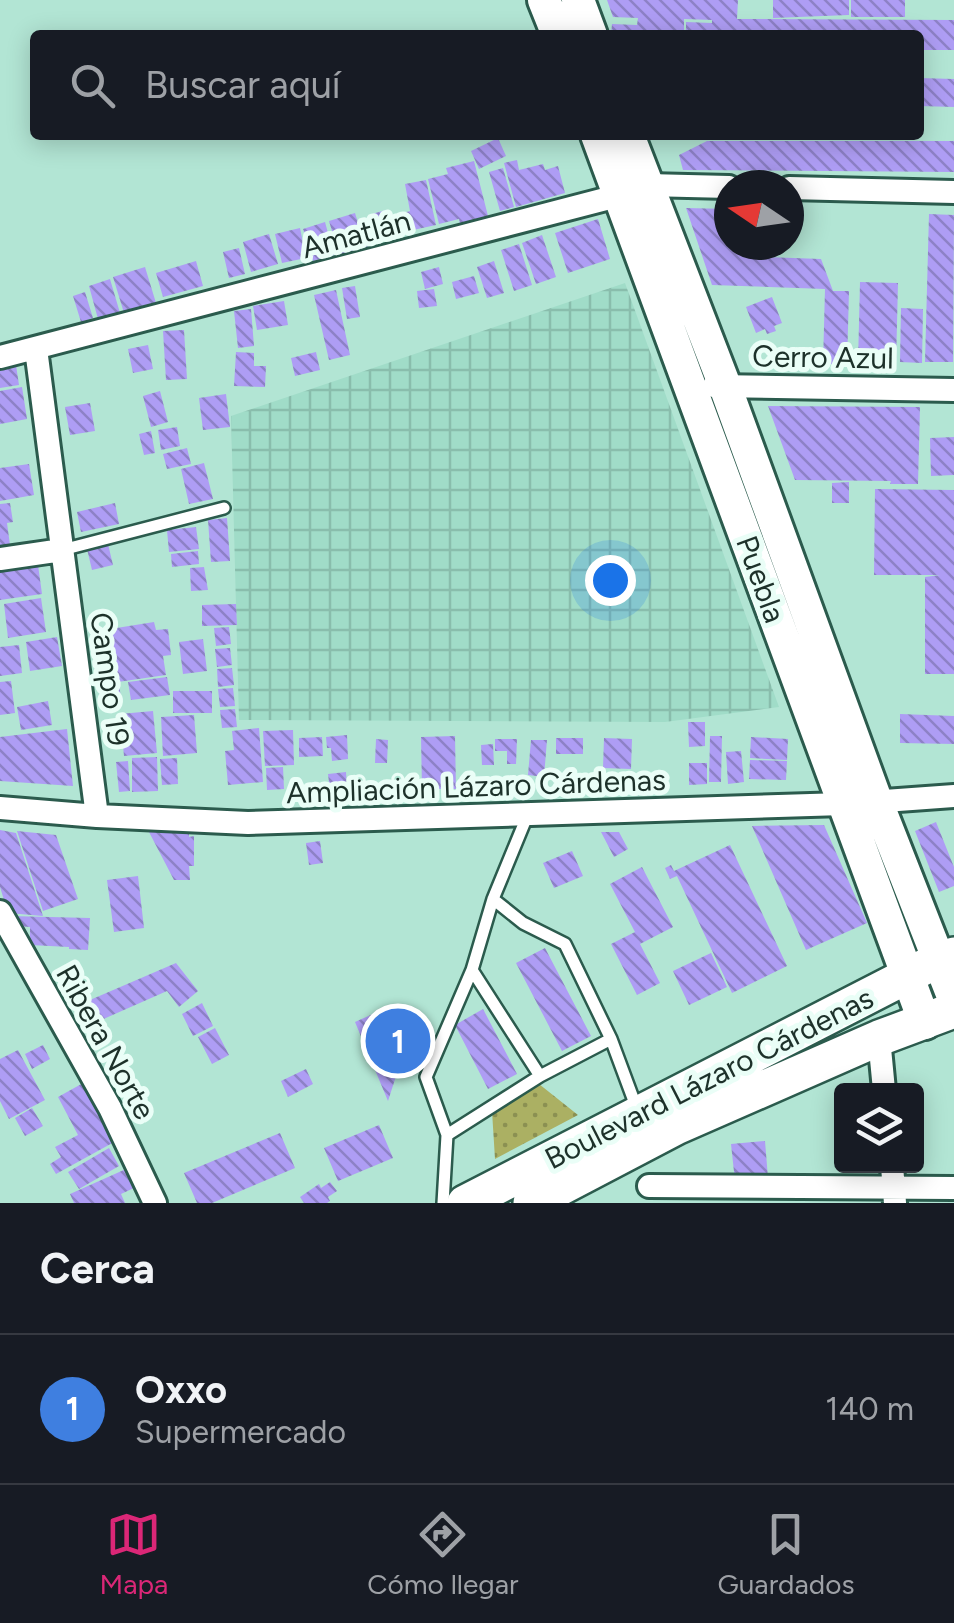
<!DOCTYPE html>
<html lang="es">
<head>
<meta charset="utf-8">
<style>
	body { margin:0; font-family:Figtree,sans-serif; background:#20242c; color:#f1f3f6 }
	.controls { position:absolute; right:30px; bottom:30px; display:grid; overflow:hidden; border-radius:10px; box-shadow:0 5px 25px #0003 }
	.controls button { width:90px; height:90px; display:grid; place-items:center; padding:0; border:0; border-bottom:2px solid #363941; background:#171b24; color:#f1f3f6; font:50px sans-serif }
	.compass { position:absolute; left:714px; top:170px; width:90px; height:90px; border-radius:50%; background:#171b24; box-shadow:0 5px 25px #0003; rotate:283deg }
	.you { position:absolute; left:610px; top:580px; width:35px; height:35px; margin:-25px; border:8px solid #fff; border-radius:50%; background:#1a73e8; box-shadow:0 0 0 15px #1a73e833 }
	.badge { display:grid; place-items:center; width:65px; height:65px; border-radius:50%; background:#db2777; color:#fff; font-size:32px; font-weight:700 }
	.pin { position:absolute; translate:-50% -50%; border:5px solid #fff; box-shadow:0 2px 10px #0006 }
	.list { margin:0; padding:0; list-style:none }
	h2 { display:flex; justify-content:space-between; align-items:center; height:130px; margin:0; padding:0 40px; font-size:42px }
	h2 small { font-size:32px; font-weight:400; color:#9ea1a6 }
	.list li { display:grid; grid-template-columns:65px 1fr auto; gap:30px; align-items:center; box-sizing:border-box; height:150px; padding:0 40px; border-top:2px solid #363941 }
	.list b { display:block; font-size:38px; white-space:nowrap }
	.list p { margin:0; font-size:32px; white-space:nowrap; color:#9ea1a6 }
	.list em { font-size:32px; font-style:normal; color:#9ea1a6 }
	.icon { flex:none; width:55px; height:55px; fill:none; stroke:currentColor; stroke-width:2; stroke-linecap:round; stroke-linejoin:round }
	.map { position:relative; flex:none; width:954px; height:1203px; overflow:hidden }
	.search { position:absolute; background:#171b24; box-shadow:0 5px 25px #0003; left:30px; right:30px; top:30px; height:110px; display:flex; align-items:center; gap:25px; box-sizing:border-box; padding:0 35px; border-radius:10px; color:#9ea1a6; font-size:38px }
	.sheet { height:280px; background:#171b24 }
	nav { display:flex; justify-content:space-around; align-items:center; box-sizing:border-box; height:140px; border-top:2px solid #363941; background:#171b24; font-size:28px; color:#9ea1a6 }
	nav a { display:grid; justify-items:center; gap:5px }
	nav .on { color:#db2777 }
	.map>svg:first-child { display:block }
</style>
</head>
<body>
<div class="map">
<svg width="954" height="1203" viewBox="0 0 954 1203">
	<defs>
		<pattern id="industrial-grid" width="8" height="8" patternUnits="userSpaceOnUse" patternTransform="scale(2.5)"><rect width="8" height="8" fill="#a0dcc8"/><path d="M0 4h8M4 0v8" fill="none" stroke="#89bdac"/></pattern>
		<pattern id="green-dots" width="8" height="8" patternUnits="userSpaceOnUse" patternTransform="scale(2.5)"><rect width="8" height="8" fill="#abb063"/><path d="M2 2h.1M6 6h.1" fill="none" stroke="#8b9052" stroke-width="1.8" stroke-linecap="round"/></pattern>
		<pattern id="building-back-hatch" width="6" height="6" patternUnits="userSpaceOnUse" patternTransform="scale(2.5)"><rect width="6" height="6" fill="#ae9df4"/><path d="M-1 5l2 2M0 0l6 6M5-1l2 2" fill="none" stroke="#8d81c6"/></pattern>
	</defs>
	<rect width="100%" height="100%" fill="#b2e5d4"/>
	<path fill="url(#industrial-grid)" d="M625 283 779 707 665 722 239 720 231 416Z"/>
	<path fill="url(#green-dots)" d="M539 1084 578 1115 495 1159 492 1111Z"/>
	<path fill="url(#building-back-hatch)" d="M607 0H738L737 19 954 20V50H919V35H686V22L712 23V20L684 19V35H611L612 24 637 25 638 18 613 17Z
		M773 0H849V15L773 18Z
		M851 0H905V17H851Z
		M919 78 954 79V107L919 106Z
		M498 138 506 156 479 169 471 151Z
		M707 141H954V172L683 170 679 155Z
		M517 160 519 170 543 164 545 170 558 166 565 193 516 207 504 163Z
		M474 161 488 216 460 224 459 219 439 224 428 179 448 174 446 168Z
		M503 168 514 207 500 211 489 172Z
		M426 180 436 225 404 232 400 214 410 211 405 184Z
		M686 208 729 209V245H761L766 257 821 259 833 291H849L847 364H823L825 289 712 285Z
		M386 210 392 233 379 236 372 214Z
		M355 213 359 226 368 223 375 244 339 255 329 221Z
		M929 214 954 215 953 362H925Z
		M598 219 610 259 568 273 555 233Z
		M325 222 334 255 313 261 303 229Z
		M300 228 306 258 282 263 275 234Z
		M269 234 278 264 251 272 243 242Z
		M542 235 556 277 536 284 522 243Z
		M519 244 532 285 514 291 501 250Z
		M239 248 245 274 229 278 223 252Z
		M196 261 203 286 163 297 156 273Z
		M494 261 504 293 487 298 477 267Z
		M145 267 156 303 124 313 113 277Z
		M439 267 443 284 425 289 421 272Z
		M474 276 479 293 456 299 452 282Z
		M110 279 120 313 98 319 89 286Z
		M860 282 898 283 896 364 858 363Z
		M355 286 360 317 347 319 342 288Z
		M434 289 437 306 419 308 417 291Z
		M336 290 350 355 329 360 314 295Z
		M85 292 93 318 81 322 73 296Z
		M772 297 782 323 774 326 776 331 767 334 765 329 756 333 746 307Z
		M284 301 288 325 257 330 253 306Z
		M901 308 923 309 922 363 900 362Z
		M251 309 254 346 238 348 234 311Z
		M184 330 187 379 166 380 163 331Z
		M148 345 153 369 133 373 128 349Z
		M236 352 254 353V366H266L265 387 234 386Z
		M316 352 320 370 295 376 291 358Z
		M16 365 19 385 0 388V367Z
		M22 387 27 419 0 424V391Z
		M160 391 168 422 151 427 143 396Z
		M226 394 230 427 203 430 199 398Z
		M90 403 95 431 70 435 65 407Z
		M768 406 920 407 918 484H890L891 481 795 480Z
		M177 427 180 446 161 450 158 430Z
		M151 431 155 453 144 455 139 434Z
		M954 437V475L931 476 930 438Z
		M187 448 191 464 167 469 163 454Z
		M204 463 213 499 189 504 181 469Z
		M29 464 34 495 0 501V468Z
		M849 482V503H832V483Z
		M875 489 954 490V674H925V577L940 575H874Z
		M10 503 13 522 7 523 10 545 0 547V504Z
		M115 503 119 524 81 532 77 512Z
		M227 518 230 561 211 562 208 520Z
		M196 527 199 549 169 552 167 530Z
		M108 544 113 565 92 570 87 549Z
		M198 551 199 564 172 567 171 554Z
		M38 565 42 594 0 600V571Z
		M204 567 208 590 191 591 190 568Z
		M41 598 46 632 8 638 4 604Z
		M236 604 237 625 202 626V605Z
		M154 622 156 630 168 629 171 655 163 656 166 675 104 684 100 656 107 655 104 630Z
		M229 627 231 644 216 646 214 628Z
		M57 637 62 666 30 671 26 642Z
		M203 639 207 671 183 674 179 642Z
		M19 645 22 673 0 676V647Z
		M230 648 232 665 217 667 215 649Z
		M232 668 234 685 218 687 217 669Z
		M167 677 170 695 131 700 128 682Z
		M11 681 15 713 0 715V682Z
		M119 683 121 699 104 702 101 686Z
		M233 688 235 706 220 707 218 689Z
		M173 691H212V713H173Z
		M48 701 52 725 21 730 17 707Z
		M235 709 237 727 222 728 220 710Z
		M153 711 157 753 124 756 120 714Z
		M900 714 954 716V744L900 743Z
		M194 715 197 753 163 756 161 717Z
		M688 722H705V746L689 747Z
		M259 728 263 782 228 785 225 751 234 750 232 731Z
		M67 729 73 786 0 781V737Z
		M293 730 294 765 265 766 263 731Z
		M347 735 348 759 332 761 331 748H327L326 737Z
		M455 736 456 789H422L421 737Z
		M710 736H722L721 782H709Z
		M322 737 323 756 299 757V738Z
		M751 737 788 739 787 760 750 758Z
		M556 738H583V754H556Z
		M604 738 632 739 631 769 603 768Z
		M376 739 388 740 387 763H375Z
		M495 739H517L516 764H507V751H495Z
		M531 740H547L544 777 528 775Z
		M493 744 494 765H482L481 745Z
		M741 751 744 782 728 784 726 752Z
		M157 757 158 791 132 792V758Z
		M177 758 178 784 162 785 160 759Z
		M750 760 787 761 786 780 749 779Z
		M128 761 130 791 119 792 116 762Z
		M689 763H707V784L689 785Z
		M283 767 284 789 267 790 266 768Z
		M346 772 347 789 330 791 328 774Z
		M936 822 954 867V886L939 892 915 831Z
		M824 825 867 923 806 950 752 826Z
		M0 830 16 833 43 916 8 913 0 887Z
		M17 831 56 835 78 899 43 911Z
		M149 832H189V837L194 836V866H189L190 880H174Z
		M601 832H619L628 849 614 857Z
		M320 841 323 863 309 865 306 843Z
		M730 845 787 966 732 993 677 876 670 879 665 868 671 865 674 871Z
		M572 851 583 876 554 888 543 863Z
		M642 867 673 927 640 944 660 983 637 995 611 944 635 932 610 884Z
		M138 876 144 928 114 932 107 880Z
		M10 916 90 918 88 950 69 949V947L30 945V927L16 926Z
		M545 948 591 1036 562 1051 516 963Z
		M711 953 727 987 689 1005 673 971Z
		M176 963 198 991 179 1007 167 991 99 1021 90 1000Z
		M202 1003 213 1026 193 1036 182 1014Z
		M393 1005 408 1039 388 1101 355 1022Z
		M483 1009 517 1074 488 1089 455 1025Z
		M215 1028 229 1055 212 1064 198 1037Z
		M43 1045 50 1059 32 1069 25 1054Z
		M18 1050 45 1100 9 1119 0 1101V1059Z
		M306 1069 313 1084 288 1097 281 1081Z
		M85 1082 116 1141 56 1174 50 1164 61 1157 55 1147 78 1135 58 1097Z
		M32 1108 43 1126 25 1136 15 1118Z
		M379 1125 393 1158 338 1181 324 1148Z
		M280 1133 295 1168 212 1203H197L184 1173Z
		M765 1141 768 1178 735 1181 731 1144Z
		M109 1148 119 1166 79 1189 68 1172Z
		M126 1169 134 1188 121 1194 125 1203H74L70 1194Z
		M330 1182 337 1191 328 1197 330 1201 327 1203H304L300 1197 319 1184 321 1188Z"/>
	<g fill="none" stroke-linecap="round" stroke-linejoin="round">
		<g stroke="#2b5b4d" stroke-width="16">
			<path id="service" d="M62 550 224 508
				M493 899 523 923 565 944 611 1039
				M472 970 540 1076
				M447 1135 426 1077 472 970 493 899 528 814
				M443 1203 447 1135 540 1076 611 1039 637 1109"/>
		</g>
		<g stroke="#2b5b4d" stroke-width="28">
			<path id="minor" d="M789 188 954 192
				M36 349 97 816
				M0 357 621 195 647 185 729 187
				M714 386 954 390
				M0 559 62 550
				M0 808 97 816 248 823 843 804 954 796
				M0 912 110 1108 155 1203
				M879 1038 884 1090
				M892 1166 895 1203
				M649 1186 954 1188"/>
		</g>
		<g stroke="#2b5b4d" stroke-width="38">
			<path id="secondary" d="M544 0 558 35
				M578 0 591 35
				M597 135 925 1023
				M628 135 725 386 876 800 954 999"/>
		</g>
		<g stroke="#2b5b4d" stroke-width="40">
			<path id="primary" d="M465 1203 940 959 954 955
				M531 1203 676 1127 879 1038 954 1010"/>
		</g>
		<use href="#service" stroke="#fff" stroke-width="11"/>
		<use href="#minor" stroke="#fff" stroke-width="22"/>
		<use href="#secondary" stroke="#fff" stroke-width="32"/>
		<use href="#primary" stroke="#fff" stroke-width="35"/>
	</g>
	<g text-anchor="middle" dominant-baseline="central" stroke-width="10" stroke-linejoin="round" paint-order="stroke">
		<g font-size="30" fill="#1d312a" stroke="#eafef7">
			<text transform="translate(356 234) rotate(-15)">Amatlán</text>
			<text transform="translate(823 357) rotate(1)">Cerro Azul</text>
			<text transform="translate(761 579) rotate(70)">Puebla</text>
			<text transform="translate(110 679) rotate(82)">Campo 19</text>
			<text transform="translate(476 786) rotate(-2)">Ampliación Lázaro Cárdenas</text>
			<text transform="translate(106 1042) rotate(61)">Ribera Norte</text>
			<text transform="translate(709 1078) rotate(-27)">Boulevard Lázaro Cárdenas</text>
		</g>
	</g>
</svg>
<div class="controls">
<button><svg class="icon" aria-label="layers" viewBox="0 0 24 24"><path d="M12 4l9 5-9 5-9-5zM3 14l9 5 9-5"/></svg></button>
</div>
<svg class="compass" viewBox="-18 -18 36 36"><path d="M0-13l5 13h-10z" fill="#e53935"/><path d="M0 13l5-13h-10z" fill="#9ea1a6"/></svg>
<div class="you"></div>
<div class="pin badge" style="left:398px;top:1041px;background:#3f7fe0">1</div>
<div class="search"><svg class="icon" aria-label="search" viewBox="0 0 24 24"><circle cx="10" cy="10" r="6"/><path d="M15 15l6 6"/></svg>Buscar aquí</div>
</div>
<section class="sheet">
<h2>Cerca<small></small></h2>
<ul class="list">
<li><span class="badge" style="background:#3f7fe0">1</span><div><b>Oxxo</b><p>Supermercado</p></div><em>140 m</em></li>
</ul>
</section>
<nav>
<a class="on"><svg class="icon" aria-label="map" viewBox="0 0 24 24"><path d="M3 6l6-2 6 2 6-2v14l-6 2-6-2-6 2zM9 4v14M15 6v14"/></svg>Mapa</a>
<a><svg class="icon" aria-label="directions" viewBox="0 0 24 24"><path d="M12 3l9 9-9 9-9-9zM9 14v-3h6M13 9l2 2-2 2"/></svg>Cómo llegar</a>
<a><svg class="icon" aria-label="saved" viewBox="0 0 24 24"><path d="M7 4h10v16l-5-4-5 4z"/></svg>Guardados</a>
</nav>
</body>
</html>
